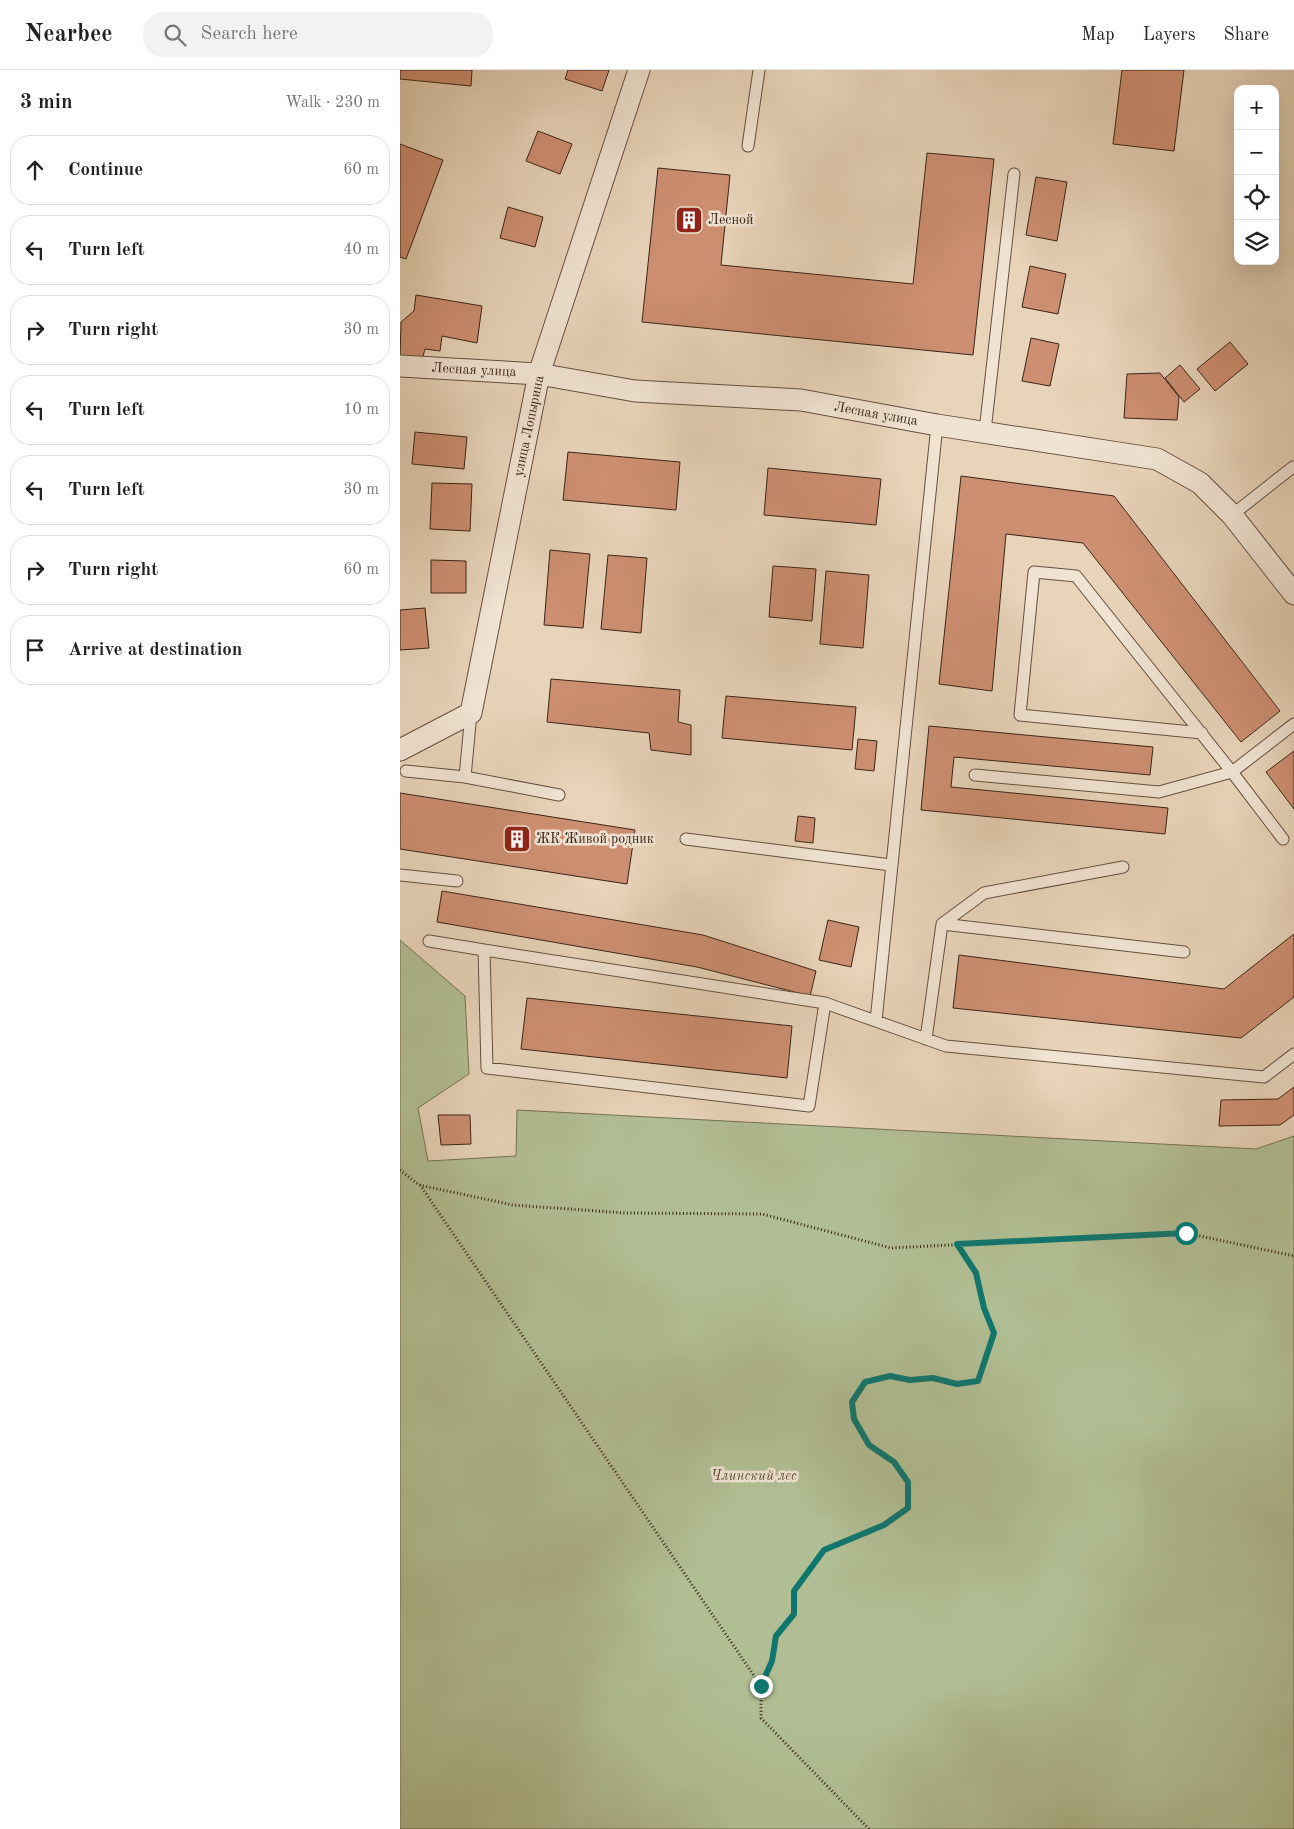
<!DOCTYPE html>
<html lang="en">
<head>
<meta charset="utf-8">
<style>
	body { margin:0; font-family:"Old Standard TT",serif; background:#f2f2f2; color:#222 }
	.controls { position:absolute; right:15px; top:15px; display:grid; overflow:hidden; border-radius:10px; box-shadow:0 5px 20px #0002 }
	.controls button { width:45px; height:45px; display:grid; place-items:center; padding:0; border:0; border-bottom:1px solid #e0e0e0; background:#fff; color:#222; font:25px sans-serif }
	.stop { position:absolute; width:15px; height:15px; margin:-11px; border:4px solid #0f766e; border-radius:50%; background:#fff }
	.stop.end { background:#0f766e; border-color:#fff; box-shadow:0 1px 5px #0008 }
	.list { margin:0; padding:0; list-style:none }
	h2 { display:flex; justify-content:space-between; align-items:center; height:65px; margin:0; padding:0 20px; font-size:21px }
	h2 small { font-size:16px; font-weight:400; color:#767676 }
	.list li { display:grid; grid-template-columns:32px 1fr auto; gap:15px; align-items:center; box-sizing:border-box; height:70px; margin:0 10px 10px; padding:0 10px; border:1px solid #e0e0e0; border-radius:20px }
	.list b { display:block; font-size:19px; white-space:nowrap }
	.list em { font-size:16px; font-style:normal; color:#767676 }
	.icon { flex:none; width:28px; height:28px; fill:none; stroke:currentColor; stroke-width:2; stroke-linecap:round; stroke-linejoin:round }
	.map { position:relative; flex:none; width:894px; height:1759px; overflow:hidden }
	header { display:flex; align-items:center; gap:30px; box-sizing:border-box; height:70px; padding:0 25px; background:#fff; border-bottom:1px solid #e0e0e0 }
	header strong { font-size:24px }
	nav { display:flex; gap:28px; margin-inline-start:auto; font-size:18px }
	.search { width:350px; height:45px; background:#f2f2f2; display:flex; align-items:center; gap:12px; box-sizing:border-box; padding:0 18px; border-radius:20px; color:#767676; font-size:19px }
	main { display:flex }
	aside { flex:1; background:#fff }
	.map>svg:first-child { display:block }
</style>
</head>
<body>
<header>
<strong>Nearbee</strong>
<div class="search"><svg class="icon" aria-label="search" viewBox="0 0 24 24"><circle cx="10" cy="10" r="6"/><path d="M15 15l6 6"/></svg>Search here</div>
<nav><a>Map</a><a>Layers</a><a>Share</a></nav>
</header>
<main>
<aside>
<h2>3 min<small>Walk · 230 m</small></h2>
<ul class="list">
<li><svg class="icon" aria-label="ahead" viewBox="0 0 24 24"><path d="M12 20V5M6 11l6-6 6 6"/></svg><div><b>Continue</b></div><em>60 m</em></li>
<li><svg class="icon" aria-label="left" viewBox="0 0 24 24"><path d="M17 20v-9H6M10 6l-5 5 5 5"/></svg><div><b>Turn left</b></div><em>40 m</em></li>
<li><svg class="icon" aria-label="right" viewBox="0 0 24 24"><path d="M7 20v-9h11M14 6l5 5-5 5"/></svg><div><b>Turn right</b></div><em>30 m</em></li>
<li><svg class="icon" aria-label="left" viewBox="0 0 24 24"><path d="M17 20v-9H6M10 6l-5 5 5 5"/></svg><div><b>Turn left</b></div><em>10 m</em></li>
<li><svg class="icon" aria-label="left" viewBox="0 0 24 24"><path d="M17 20v-9H6M10 6l-5 5 5 5"/></svg><div><b>Turn left</b></div><em>30 m</em></li>
<li><svg class="icon" aria-label="right" viewBox="0 0 24 24"><path d="M7 20v-9h11M14 6l5 5-5 5"/></svg><div><b>Turn right</b></div><em>60 m</em></li>
<li><svg class="icon" aria-label="arrive" viewBox="0 0 24 24"><path d="M6 21V4h12l-3 4 3 4H6"/></svg><div><b>Arrive at destination</b></div></li>
</ul>
</aside>
<div class="map">
<svg width="894" height="1759" viewBox="0 0 894 1759">
	<rect width="100%" height="100%" fill="#e8d4b9"/>
	<filter id="stains"><feTurbulence type="fractalNoise" baseFrequency=".004" numOctaves="4"/><feColorMatrix values="0 0 0 0 .2 0 0 0 0 .09 0 0 0 0 .02 0 0 0 .5 -.17"/></filter>
	<radialGradient id="worn" r=".72"><stop offset=".6" stop-color="#630" stop-opacity="0"/><stop offset="1" stop-color="#630" stop-opacity=".3"/></radialGradient>
	<path fill="#b1be93" stroke="#767155" d="M0 870 65 926 69 1004 18 1038 28 1091 116 1086 117 1040 856 1079 894 1066V1759H0Z"/>
	<path fill="#cd8f72" stroke="#3b2417" d="M0 0H72L71 16 0 9Z
		M168 0H209L202 21 165 9Z
		M722 0H784L774 81 713 74Z
		M138 61 172 74 160 104 126 91Z
		M0 74 43 90 6 189 0 187Z
		M527 83 594 89 573 285 242 252 258 98 330 105 321 195 513 214Z
		M636 107 667 112 657 171 626 165Z
		M108 137 143 147 135 177 100 168Z
		M630 196 666 204 658 244 622 237Z
		M16 225 82 236 77 273 42 266 40 281 25 279 22 290 0 289 1 252 14 241Z
		M631 268 659 274 650 316 622 311Z
		M830 272 848 294 815 321 797 299Z
		M780 295 800 319 784 332 765 308Z
		M760 303 779 327 777 350 724 348 727 304Z
		M15 362 67 367 64 399 12 394Z
		M168 382 280 392 276 440 163 430Z
		M368 398 481 409 476 455 364 445Z
		M561 406 714 426 880 641 841 672 683 473 606 464 592 621 539 614Z
		M32 413 72 414 70 461 30 459Z
		M150 480 190 484 183 558 144 555Z
		M208 485 247 488 241 563 201 559Z
		M31 490 66 491V523H31Z
		M373 496 416 499 412 551 369 547Z
		M426 501 469 505 463 578 420 574Z
		M25 538 29 578 0 580V540Z
		M151 609 280 620 278 652 291 655V685L251 680 249 663 147 652Z
		M326 626 456 637 452 680 322 668Z
		M529 656 753 677 750 705 554 687 551 717 768 738 765 764 521 740Z
		M458 669 477 671 474 701 455 699Z
		M894 681V739L866 702Z
		M0 723 235 760 227 814 0 779Z
		M398 746 415 748 413 773 395 771Z
		M42 821 303 865 416 901 410 926 297 897 37 852Z
		M428 850 459 857 451 897 419 890Z
		M894 864V927L841 968 553 938 559 885 824 919Z
		M127 928 392 956 387 1008 121 979Z
		M894 1017V1045L880 1055 819 1056 821 1030 878 1029Z
		M38 1045H70L71 1074 41 1075Z"/>
	<g fill="none" stroke-linecap="round" stroke-linejoin="round">
		<g stroke="#665040" stroke-width="13">
			<path id="service" d="M348 76 359 0
				M585 361 614 104
				M832 445 893 397
				M71 643 65 707 159 725
				M802 663 620 645 634 502 676 506 832 702 894 654
				M6 701 65 707
				M575 705 759 722 832 702 883 769
				M286 769 491 795
				M0 805 57 811
				M542 854 784 882
				M29 871 84 880
				M425 933 409 1036 87 998 84 880 425 933 546 976 864 1007 894 984
				M476 951 537 355
				M526 969 542 854 584 823 723 797"/>
		</g>
		<g stroke="#665040" stroke-width="23">
			<path id="minor" d="M0 296 139 304 235 321 401 330 537 355 757 389 800 413 832 445 894 524
				M0 680 71 643 139 304 239 0"/>
		</g>
		<path stroke="#3b2417" stroke-width="3" stroke-dasharray="1 2.5" stroke-linecap="butt" d="M0 1100 19 1115 113 1135 226 1143 362 1144 491 1178 786 1163 894 1186
			M20 1115 361 1616
			M469 1759 361 1648V1616L372 1591 376 1566 394 1544V1521L424 1480 484 1455 508 1438V1412L494 1392 469 1375 454 1349 452 1332 465 1312 490 1306 510 1310 533 1308 557 1314 578 1311 594 1263 584 1238 576 1203 557 1174"/>
		<use href="#service" stroke="#f0e3d2" stroke-width="11"/>
		<use href="#minor" stroke="#f0e3d2" stroke-width="21"/>
	</g>
	<g fill="none" stroke-linecap="round" stroke-linejoin="round">
		<path stroke="#0f766e" stroke-width="6" d="M361 1616 372 1591 376 1566 394 1544V1521L424 1480 484 1455 508 1438V1412L494 1392 469 1375 454 1349 452 1332 465 1312 490 1306 510 1310 533 1308 557 1314 578 1311 594 1263 584 1238 576 1203 557 1174 786 1163"/>
	</g>
	<defs>
		<g id="building-square" transform="scale(1.4375)"><rect x="-9" y="-9" width="18" height="18" rx="4" fill="#8f2418" stroke="#f0e3d2"/><path d="M-4-6H4V6H1V3H-1V6H-4ZM-2.5-4.3h1.7v1.8h-1.7ZM.8-4.3h1.7v1.8H.8ZM-2.5-1h1.7V.8h-1.7ZM.8-1h1.7V.8H.8Z" fill="#fff"/></g>
	</defs>
	<g fill-rule="evenodd">
		<use href="#building-square" x="289" y="150"/>
		<use href="#building-square" x="117" y="769"/>
	</g>
	<g text-anchor="middle" dominant-baseline="central" stroke-width="5" stroke-linejoin="round" paint-order="stroke">
		<g font-size="14" fill="#3b2417" stroke="#f0e3d2" text-anchor="start">
			<text x="308" y="150">Лесной</text>
			<text x="136" y="769">ЖК Живой родник</text>
		</g>
		<g font-size="14" fill="#3b2417" stroke="#f0e3d2">
			<text transform="translate(74 300) rotate(3)">Лесная улица</text>
			<text transform="translate(476 344) rotate(10)">Лесная улица</text>
			<text transform="translate(129 356) rotate(-78)">улица Лопырина</text>
		</g>
		<g font-size="14" font-style="italic" fill="#584a36" stroke="#f0e3d2">
			<text x="354" y="1406">Члинский лес</text>
		</g>
	</g>
	<rect width="100%" height="100%" filter="url(#stains)"/>
	<rect width="100%" height="100%" fill="url(#worn)"/>
</svg>
<div class="controls">
<button>+</button>
<button>−</button>
<button><svg class="icon" aria-label="locate" viewBox="0 0 24 24"><circle cx="12" cy="12" r="6"/><path d="M12 2v4M12 18v4M2 12h4M18 12h4"/></svg></button>
<button><svg class="icon" aria-label="layers" viewBox="0 0 24 24"><path d="M12 4l9 5-9 5-9-5zM3 14l9 5 9-5"/></svg></button>
</div>
<div class="stop" style="left:786px;top:1163px"></div>
<div class="stop end" style="left:361px;top:1616px"></div>
</div>
</main>
</body>
</html>
